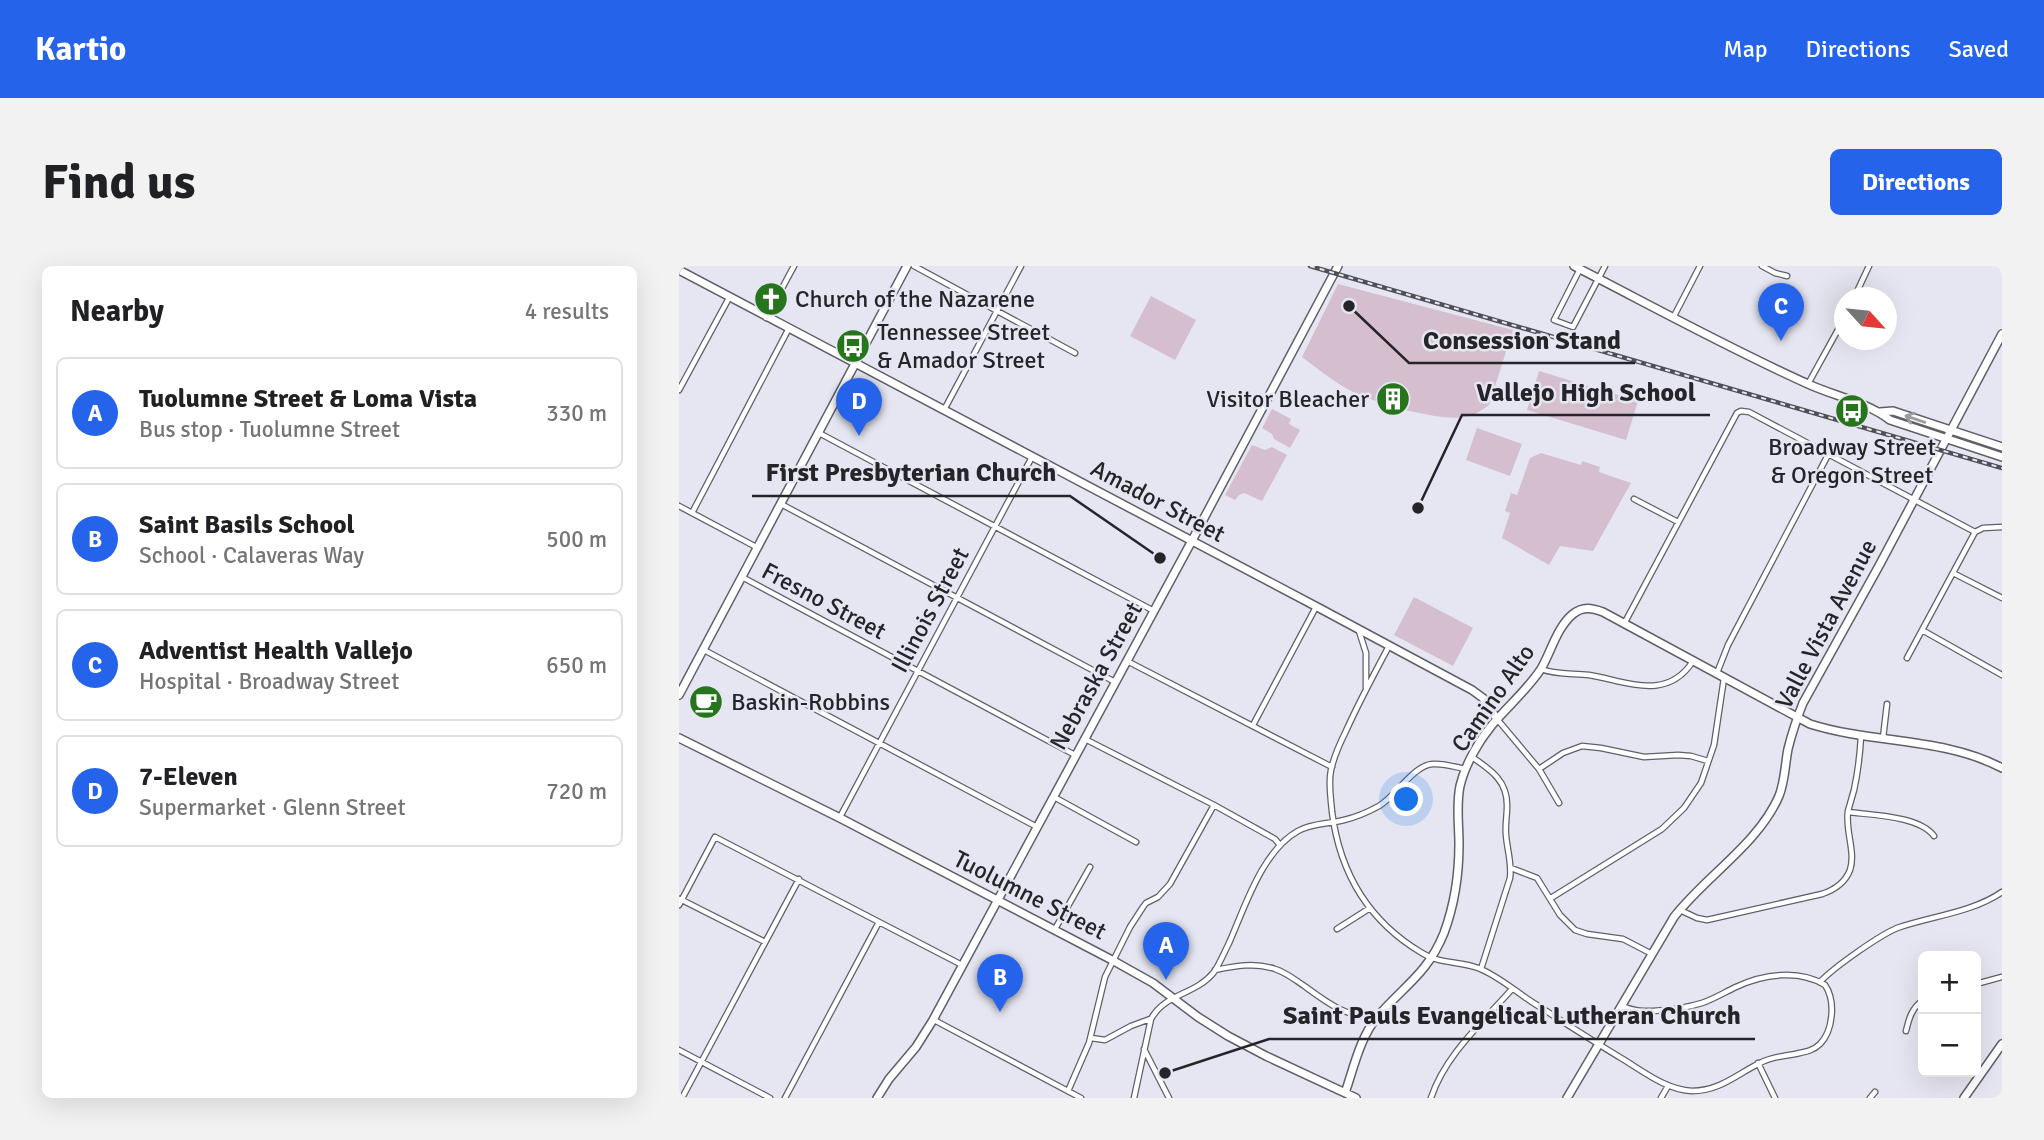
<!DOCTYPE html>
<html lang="en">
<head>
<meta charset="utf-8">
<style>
	body { margin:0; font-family:Signika,sans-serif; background:#f2f2f2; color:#202124 }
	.controls { position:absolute; right:21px; bottom:21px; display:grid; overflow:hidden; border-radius:10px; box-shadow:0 7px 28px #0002 }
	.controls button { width:63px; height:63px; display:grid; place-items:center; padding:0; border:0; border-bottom:2px solid #e0e0e0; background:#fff; color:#202124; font:35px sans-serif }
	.compass { position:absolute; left:1155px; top:21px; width:63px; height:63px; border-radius:50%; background:#fff; box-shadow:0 7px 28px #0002; rotate:117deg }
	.you { position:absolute; left:728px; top:534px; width:24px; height:24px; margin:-18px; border:5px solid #fff; border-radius:50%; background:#1a73e8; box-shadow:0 0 0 10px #1a73e833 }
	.badge { display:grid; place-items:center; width:46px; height:46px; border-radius:50%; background:#2563eb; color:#fff; font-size:23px; font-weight:700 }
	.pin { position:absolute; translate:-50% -58px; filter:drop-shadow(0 2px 4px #0008) }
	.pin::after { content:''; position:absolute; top:37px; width:24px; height:21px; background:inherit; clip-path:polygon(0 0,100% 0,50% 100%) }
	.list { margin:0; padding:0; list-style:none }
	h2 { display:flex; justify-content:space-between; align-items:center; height:91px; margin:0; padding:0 28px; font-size:30px }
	h2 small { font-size:23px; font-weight:400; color:#757577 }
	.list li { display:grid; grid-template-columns:46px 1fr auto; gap:21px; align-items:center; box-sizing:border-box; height:112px; margin:0 14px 14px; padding:0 14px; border:2px solid #e0e0e0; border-radius:10px }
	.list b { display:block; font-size:26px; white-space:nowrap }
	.list p { margin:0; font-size:23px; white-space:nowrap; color:#757577 }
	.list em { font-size:23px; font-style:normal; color:#757577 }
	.map { position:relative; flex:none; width:1323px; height:832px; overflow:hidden; border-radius:10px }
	header { display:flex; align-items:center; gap:42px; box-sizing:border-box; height:98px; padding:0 35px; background:#2563eb; color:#fff }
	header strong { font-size:33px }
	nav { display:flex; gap:38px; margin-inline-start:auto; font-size:24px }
	.intro { display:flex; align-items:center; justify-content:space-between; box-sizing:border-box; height:168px; padding:0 42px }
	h1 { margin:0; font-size:49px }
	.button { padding:18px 32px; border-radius:10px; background:#2563eb; color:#fff; font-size:24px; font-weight:700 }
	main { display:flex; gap:42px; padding:0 42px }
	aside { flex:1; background:#fff; border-radius:10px; box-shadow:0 7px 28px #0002 }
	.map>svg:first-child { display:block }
</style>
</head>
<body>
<header>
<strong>Kartio</strong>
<nav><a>Map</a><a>Directions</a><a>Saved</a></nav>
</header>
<div class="intro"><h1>Find us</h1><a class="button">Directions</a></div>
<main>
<aside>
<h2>Nearby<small>4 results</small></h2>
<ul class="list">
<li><span class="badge">A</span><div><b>Tuolumne Street &amp; Loma Vista</b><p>Bus stop · Tuolumne Street</p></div><em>330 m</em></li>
<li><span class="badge">B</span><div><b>Saint Basils School</b><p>School · Calaveras Way</p></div><em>500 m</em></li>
<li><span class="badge">C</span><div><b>Adventist Health Vallejo</b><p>Hospital · Broadway Street</p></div><em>650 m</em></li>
<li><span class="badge">D</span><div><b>7-Eleven</b><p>Supermarket · Glenn Street</p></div><em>720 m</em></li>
</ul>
</aside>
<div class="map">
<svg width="1323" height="832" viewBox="0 0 1323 832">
	<rect width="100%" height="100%" fill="#e5e6f1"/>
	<path fill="#d5bfce" d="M659 18 834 64 810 139C804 143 798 148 791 150 766 158 696 137 672 125 654 115 639 103 623 91Z
		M472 30 517 54 496 94 451 70Z
		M860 105 959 135 947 174 848 144Z
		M593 143 612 153 610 158 621 164 611 182 595 173 593 168 583 162Z
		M798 162 843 178 831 210 787 194Z
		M573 179 586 184 593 181 608 189 583 235 565 227 560 229 556 234 546 229Z
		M862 187 902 199 903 195 921 201 920 206 952 217 914 285 881 280 870 299 823 272 831 247 826 245 832 227 838 229 851 192Z
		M735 331 794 362 774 400 715 369Z"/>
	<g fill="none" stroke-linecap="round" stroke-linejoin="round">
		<g stroke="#5f6069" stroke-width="7">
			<path id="street" d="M235 0 396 87
				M1083 0 1096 7 1108 10
				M901 3 875 54 894 61 926 0
				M1175 32 1190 0
				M87 52 115 0
				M994 52 1021 0
				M1129 118 1166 51
				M0 124 50 32
				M265 144 342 0
				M140 167 475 345
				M955 233 999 256
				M102 238 436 416
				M0 240 79 282
				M13 247 109 64
				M1296 266 1304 262 1323 261
				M1274 307 1323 332
				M63 311 396 489
				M945 358 1058 147 1062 145 1070 146 1296 266
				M1243 364 1323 409
				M680 365 687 387V422
				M710 380C695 408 680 436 667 465 661 477 655 490 652 504 649 518 652 533 653 546 661 608 689 655 743 687 760 698 781 695 799 702 818 709 836 725 853 736 883 755 912 774 942 792 964 805 987 824 1013 825 1041 825 1058 808 1081 797 1092 791 1104 790 1116 788 1125 786 1134 785 1141 778 1154 765 1157 735 1146 719 1120 703 1084 708 1057 721 1046 726 1035 733 1023 737 1007 742 990 744 974 745 963 745 954 745 943 740
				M25 384 358 561
				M1228 392 1296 266
				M448 395 653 501
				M862 403C877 409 894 407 910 409 947 415 988 436 1014 395
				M1038 407 1049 379 1150 187
				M818 453 860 503 880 537
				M574 459 637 341
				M1204 472 1208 438
				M406 473 535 539 596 573 600 578
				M793 491C812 504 829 515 828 541 828 550 826 559 827 569 828 583 833 597 831 612L802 703
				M860 503 884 487 903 480 922 482 965 491 999 489 1012 490 1029 495
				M375 531 457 576
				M1169 546C1193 549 1241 550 1255 570
				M161 551 353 191
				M832 602 858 612 881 649 896 664 908 668 944 673 973 688
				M872 632 983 563 1005 542 1022 517 1035 479 1045 412
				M1 633 86 676
				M0 639 36 571 283 699
				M1001 644 1018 652 1028 654 1143 628C1155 624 1166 617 1171 604 1177 586 1166 565 1169 545 1171 538 1173 531 1175 524 1179 506 1181 488 1182 470
				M376 663 411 601
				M658 663 691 642
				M536 704C556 700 576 696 596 703 606 706 615 713 624 719 647 736 667 752 697 751
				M1141 716C1154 702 1203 667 1221 661 1254 650 1294 646 1323 626
				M1297 718 1323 711
				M255 754 402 832
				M1227 765C1230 752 1233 742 1244 734
				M412 772 426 774 452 760 471 753
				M465 783 490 832
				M0 784 91 832
				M1079 797 1096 832
				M389 825 410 777 426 711 451 661 464 641 467 637 479 631 491 618 535 539
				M3 832 120 613
				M106 832 200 656
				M455 832 472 753C486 727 517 729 535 706 541 697 545 687 550 677 566 641 583 585 619 565 633 557 650 558 665 554 678 551 689 546 700 540 717 530 736 498 754 498 764 497 776 501 786 503
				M752 832C766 789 804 756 833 723
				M982 832 989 820
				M1191 832 1196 826"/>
		</g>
		<g stroke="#5f6069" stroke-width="10">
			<path id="secondary" d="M895 0C973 40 1049 82 1129 118 1155 130 1188 136 1211 154L1323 191
				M0 4 642 343 793 424 804 432 818 453
				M1201 146 1214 145 1323 181
				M0 429 228 0
				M0 472 161 552 433 694 474 717 519 751 549 770 587 790 677 832
				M666 827C675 801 681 771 699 750 725 720 749 707 765 667 775 640 780 608 780 578 780 559 777 539 781 520 786 499 799 476 813 459 829 440 848 424 862 403 872 386 878 361 894 348 904 340 913 342 924 346L1131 458C1194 478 1264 471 1323 502
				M198 832 210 813 237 781 254 754 516 269 659 0
				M888 832 995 651C1026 611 1080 577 1100 530 1106 515 1106 498 1109 483 1113 467 1118 452 1124 437L1201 298 1323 68
				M1285 832 1323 778"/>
		</g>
		<use href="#street" stroke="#fff" stroke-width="4.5"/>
		<use href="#secondary" stroke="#fff" stroke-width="7"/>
		<g stroke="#4f4f55" stroke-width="4.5">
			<path id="rail" d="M631 0 1323 202"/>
		</g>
		<use href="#rail" stroke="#e5e6f1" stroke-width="2" stroke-dasharray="5" stroke-linecap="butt"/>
	</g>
	<defs><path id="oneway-shaft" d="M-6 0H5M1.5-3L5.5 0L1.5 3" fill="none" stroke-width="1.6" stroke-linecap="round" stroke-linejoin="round" transform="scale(1.75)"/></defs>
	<use stroke="#9d9d9f" href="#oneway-shaft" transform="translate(1236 153) rotate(-161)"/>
	<defs>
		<g id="church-disc" transform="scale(1.75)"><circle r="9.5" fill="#26741b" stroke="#e5e6f1"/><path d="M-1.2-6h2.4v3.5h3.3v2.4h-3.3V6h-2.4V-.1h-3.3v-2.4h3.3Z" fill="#fff"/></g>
		<g id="bus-disc" transform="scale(1.75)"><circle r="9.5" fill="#26741b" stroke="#e5e6f1"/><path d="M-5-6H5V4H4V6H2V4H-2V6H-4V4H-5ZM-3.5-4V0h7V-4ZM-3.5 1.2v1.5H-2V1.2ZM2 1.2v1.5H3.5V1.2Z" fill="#fff"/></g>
		<g id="building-disc" transform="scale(1.75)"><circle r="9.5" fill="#26741b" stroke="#e5e6f1"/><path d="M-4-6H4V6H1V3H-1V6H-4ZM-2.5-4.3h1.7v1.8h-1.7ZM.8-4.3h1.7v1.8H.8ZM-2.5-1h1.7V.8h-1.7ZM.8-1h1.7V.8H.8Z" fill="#fff"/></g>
		<g id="cafe-disc" transform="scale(1.75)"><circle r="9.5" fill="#26741b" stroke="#e5e6f1"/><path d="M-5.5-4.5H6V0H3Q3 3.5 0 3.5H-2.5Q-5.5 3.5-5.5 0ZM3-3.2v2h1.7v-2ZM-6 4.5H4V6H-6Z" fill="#fff"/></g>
	</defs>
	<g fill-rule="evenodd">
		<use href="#church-disc" x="92" y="33"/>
		<use href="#bus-disc" x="174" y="80"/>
		<use href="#building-disc" x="714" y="133"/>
		<use href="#bus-disc" x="1173" y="145"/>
		<use href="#cafe-disc" x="27" y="436"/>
	</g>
	<g text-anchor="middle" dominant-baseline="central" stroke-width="5" stroke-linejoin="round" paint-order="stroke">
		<g font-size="24" fill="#252529" stroke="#e5e6f1" text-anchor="start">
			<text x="116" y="33">Church of the Nazarene</text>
			<text x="198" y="66">Tennessee Street<tspan x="198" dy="28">&amp; Amador Street</tspan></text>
			<text x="690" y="133" text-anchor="end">Visitor Bleacher</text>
			<text x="1173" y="181" text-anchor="middle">Broadway Street<tspan x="1173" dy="28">&amp; Oregon Street</tspan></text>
			<text x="52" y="436">Baskin-Robbins</text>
		</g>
		<g font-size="24" fill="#252529" stroke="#e5e6f1">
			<text transform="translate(479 235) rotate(28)">Amador Street</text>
			<text transform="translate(145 335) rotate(28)">Fresno Street</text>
			<text transform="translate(251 344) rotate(-62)">Illinois Street</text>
			<text transform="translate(1147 358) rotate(-62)">Valle Vista Avenue</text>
			<text transform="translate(417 410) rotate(-61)">Nebraska Street</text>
			<text transform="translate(814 432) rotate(-55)">Camino Alto</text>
			<text transform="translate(351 629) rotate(27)">Tuolumne Street</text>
		</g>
	</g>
	<path fill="none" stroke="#252529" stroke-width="2.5" d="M670 40L730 97H956M739 242L783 149H1031M481 292L391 230H73M486 807L590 773H1076"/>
	<g fill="#252529" stroke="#e5e6f1" stroke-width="2.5">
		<circle cx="670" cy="40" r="7"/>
		<circle cx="739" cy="242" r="7"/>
		<circle cx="481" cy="292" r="7"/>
		<circle cx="486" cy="807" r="7"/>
	</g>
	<g font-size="26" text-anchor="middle" font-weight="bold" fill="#252529" stroke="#e5e6f1" stroke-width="5" stroke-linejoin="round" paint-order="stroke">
		<text x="843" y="83">Consession Stand</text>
		<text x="907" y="135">Vallejo High School</text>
		<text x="232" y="215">First Presbyterian Church</text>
		<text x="833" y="758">Saint Pauls Evangelical Lutheran Church</text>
	</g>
</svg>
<div class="controls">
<button>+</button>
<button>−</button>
</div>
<svg class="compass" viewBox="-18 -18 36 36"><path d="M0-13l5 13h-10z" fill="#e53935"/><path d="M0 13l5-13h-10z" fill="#757577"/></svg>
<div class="you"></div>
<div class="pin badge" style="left:487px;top:714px">A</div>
<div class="pin badge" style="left:321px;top:746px">B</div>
<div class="pin badge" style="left:1102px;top:75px">C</div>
<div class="pin badge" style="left:180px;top:170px">D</div>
</div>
</main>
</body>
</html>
